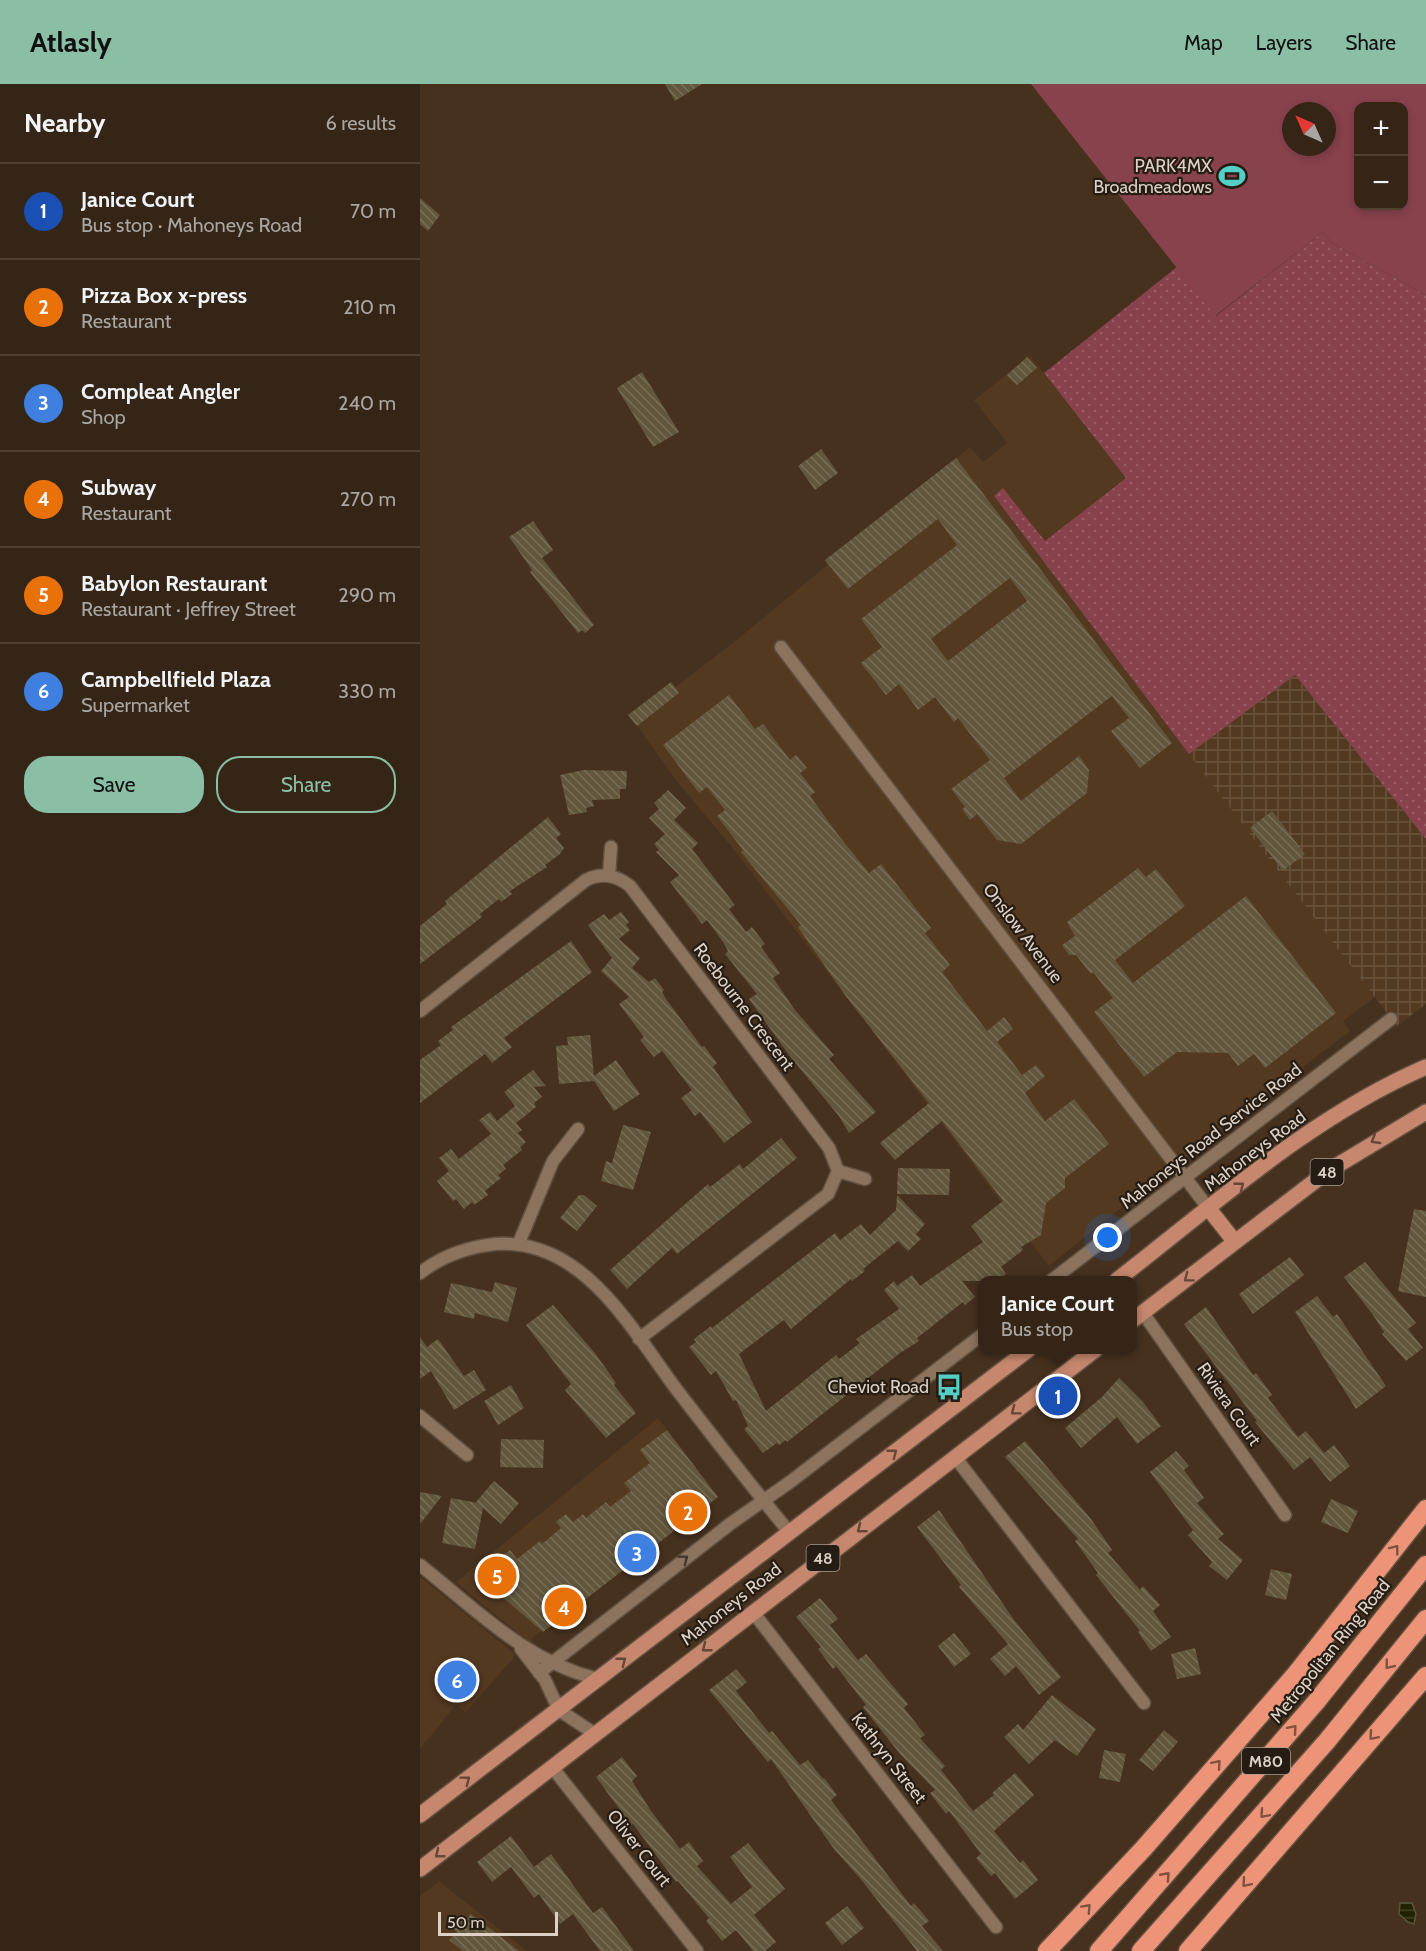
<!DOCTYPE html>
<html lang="en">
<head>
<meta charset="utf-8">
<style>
	body { margin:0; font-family:Cabin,sans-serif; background:#3f3123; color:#f1f3f6 }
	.controls { position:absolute; right:18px; top:18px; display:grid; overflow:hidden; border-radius:12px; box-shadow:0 3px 9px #0003 }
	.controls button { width:54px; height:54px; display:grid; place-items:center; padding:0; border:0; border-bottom:2px solid #4e4235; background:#342516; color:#f1f3f6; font:30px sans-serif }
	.compass { position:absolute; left:862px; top:18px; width:54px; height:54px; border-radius:50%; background:#342516; box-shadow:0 3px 9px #0003; rotate:315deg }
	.scale { position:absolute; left:18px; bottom:15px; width:120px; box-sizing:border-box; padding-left:6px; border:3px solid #ddd0c5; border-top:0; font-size:16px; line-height:21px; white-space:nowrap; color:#ddd0c5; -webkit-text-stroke:4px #251c13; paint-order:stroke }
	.you { position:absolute; left:688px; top:1154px; width:21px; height:21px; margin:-15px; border:4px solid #fff; border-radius:50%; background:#1a73e8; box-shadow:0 0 0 9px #1a73e833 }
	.badge { display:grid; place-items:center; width:39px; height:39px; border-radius:50%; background:#8abfa5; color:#fff; font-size:20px; font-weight:700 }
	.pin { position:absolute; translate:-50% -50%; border:3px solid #fff; box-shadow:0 2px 6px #0006 }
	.popup { position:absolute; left:558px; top:1192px; width:159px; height:78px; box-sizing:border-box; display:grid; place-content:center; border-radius:12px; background:#342516; filter:drop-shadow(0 2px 4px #0005); font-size:20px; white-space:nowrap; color:#a9a5a1 }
	.popup b { font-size:22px; color:#f1f3f6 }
	.popup::after { content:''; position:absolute; left:50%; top:100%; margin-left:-12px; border:12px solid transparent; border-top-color:#342516 }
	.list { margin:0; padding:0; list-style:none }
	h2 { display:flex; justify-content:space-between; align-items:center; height:78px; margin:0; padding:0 24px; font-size:26px }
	h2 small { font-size:20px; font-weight:400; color:#a9a5a1 }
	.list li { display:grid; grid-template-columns:39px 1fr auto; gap:18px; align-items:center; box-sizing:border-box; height:96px; padding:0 24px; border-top:2px solid #4e4235 }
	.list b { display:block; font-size:22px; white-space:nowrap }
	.list p { margin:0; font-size:20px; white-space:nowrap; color:#a9a5a1 }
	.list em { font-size:20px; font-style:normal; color:#a9a5a1 }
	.actions { display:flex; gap:12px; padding:18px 24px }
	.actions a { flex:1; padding:14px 0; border:2px solid #8abfa5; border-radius:24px; text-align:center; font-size:21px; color:#8abfa5 }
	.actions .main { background:#8abfa5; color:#111 }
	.map { position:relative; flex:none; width:1006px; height:1867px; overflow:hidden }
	header { display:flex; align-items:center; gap:36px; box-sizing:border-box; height:84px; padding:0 30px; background:#8abfa5; color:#111 }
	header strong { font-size:28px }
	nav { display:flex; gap:33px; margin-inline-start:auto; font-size:21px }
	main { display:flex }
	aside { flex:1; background:#342516 }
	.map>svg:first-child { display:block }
</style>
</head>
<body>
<header>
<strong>Atlasly</strong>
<nav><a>Map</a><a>Layers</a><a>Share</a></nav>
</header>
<main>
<aside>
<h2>Nearby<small>6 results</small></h2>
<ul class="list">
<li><span class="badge" style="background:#1a4fb4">1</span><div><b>Janice Court</b><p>Bus stop · Mahoneys Road</p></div><em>70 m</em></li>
<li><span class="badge" style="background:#e8710a">2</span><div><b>Pizza Box x-press</b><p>Restaurant</p></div><em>210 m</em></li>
<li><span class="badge" style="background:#3f7fe0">3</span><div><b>Compleat Angler</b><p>Shop</p></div><em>240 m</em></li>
<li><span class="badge" style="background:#e8710a">4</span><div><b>Subway</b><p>Restaurant</p></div><em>270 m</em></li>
<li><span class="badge" style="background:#e8710a">5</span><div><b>Babylon Restaurant</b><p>Restaurant · Jeffrey Street</p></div><em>290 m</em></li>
<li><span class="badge" style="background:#3f7fe0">6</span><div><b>Campbellfield Plaza</b><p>Supermarket</p></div><em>330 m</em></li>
</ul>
<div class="actions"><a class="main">Save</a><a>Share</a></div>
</aside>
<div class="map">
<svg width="1006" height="1867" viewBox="0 0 1006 1867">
	<defs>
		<pattern id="industrial-grid" width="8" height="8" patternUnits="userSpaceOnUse" patternTransform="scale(1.5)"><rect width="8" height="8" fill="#533920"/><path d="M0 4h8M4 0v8" fill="none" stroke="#6b553f"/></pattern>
		<pattern id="grass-dots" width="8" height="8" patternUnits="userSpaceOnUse" patternTransform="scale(1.5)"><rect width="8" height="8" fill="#88424c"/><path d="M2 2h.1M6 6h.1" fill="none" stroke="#985c64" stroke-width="1.8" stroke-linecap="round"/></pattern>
		<pattern id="water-rules" width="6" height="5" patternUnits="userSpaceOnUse" patternTransform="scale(1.5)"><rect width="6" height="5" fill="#212300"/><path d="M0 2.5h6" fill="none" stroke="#414224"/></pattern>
		<pattern id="building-back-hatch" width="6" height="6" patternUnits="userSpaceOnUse" patternTransform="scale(1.5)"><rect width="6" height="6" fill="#62573c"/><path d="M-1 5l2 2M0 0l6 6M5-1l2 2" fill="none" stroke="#786e57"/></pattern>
	</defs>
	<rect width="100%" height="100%" fill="#46311e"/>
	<path fill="#533920" d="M610 272 706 394 625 457 584 405 574 412 955 913 923 937 930 947 742 1091 629 1182 425 911 316 768 259 700 213 636 319 554 550 363 563 378 587 359 554 316Z
		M238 1334 298 1413 113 1553 111 1560 36 1498Z
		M0 1493 96 1571 46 1628 36 1621 0 1665Z
		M19 1797 107 1867H0V1812Z"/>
	<path fill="url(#industrial-grid)" d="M875 591 1006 755V920L977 942 769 670Z"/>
	<path fill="url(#grass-dots)" d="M903 148 912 159 1006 211V755L875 591 769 670 574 412 583 404 625 457 706 394 624 289 758 182 796 232Z"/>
	<path fill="#88424c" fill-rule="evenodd" d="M611 0H1006V211L912 159 903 148 795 232ZM938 22H984V122H938ZM871 27H907V63H871Z"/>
	<path fill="url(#water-rules)" stroke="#59573b" stroke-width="1.5" d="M980 1819H992L996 1830 994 1840 988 1838 979 1830Z"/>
	<path fill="url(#building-back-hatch)" fill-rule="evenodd" d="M245 0H282L255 17Z
		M0 114 20 131 8 147 0 140Z
		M607 273 617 284 597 301 587 291Z
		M222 288 259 348 233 363 197 304Z
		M401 365 418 389 395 406 378 382Z
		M536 374 752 659 720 684 691 647 709 634 692 612 584 694 601 717 659 672 669 686 667 709 601 760 577 756 557 730 550 736 542 725 545 723 531 705 570 676 538 634 534 638 515 613 498 626 479 600 466 611 441 579 462 563 441 535 537 461 518 435 428 505 405 476ZM590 494 607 517 528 577 511 555Z
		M113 437 133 466 122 474 174 541 165 549 162 546 158 549 110 488 112 486 89 453Z
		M251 598 259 609 217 642 208 631Z
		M309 611 335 645 343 640 370 676 376 671 387 684 380 689 395 708 390 712 419 752 449 789 461 780 511 844 505 849 530 881 522 888 567 947 584 933 593 945 577 958 602 991 616 981 625 992 605 1009 625 1037 654 1015 689 1060 645 1094V1104L626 1119 621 1151 601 1163 603 1166 581 1183 586 1190 577 1197H542L555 1213 545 1221 543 1218 497 1254 499 1257 480 1269 367 1358 366 1356 359 1361 357 1359 343 1369 324 1345 328 1342 316 1316 313 1317 296 1287 291 1291 269 1263 276 1258 274 1255 291 1242 292 1244 415 1149 420 1156 441 1140 450 1151 476 1126 477 1111 505 1140 496 1150 501 1155 488 1167 478 1157 443 1185 445 1187 432 1197 431 1195 371 1245 364 1236 319 1270 346 1327 416 1271 419 1275 440 1259 436 1255 479 1225 464 1206 474 1197 477 1202 492 1191 500 1202 563 1158 551 1142 583 1117 522 1037 475 1076 460 1059 509 1019 425 911 378 843 381 841 321 768 323 766 297 732 305 726 287 703 279 709 243 661Z
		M164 686 207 687 206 705H200V715L172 716 174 722 166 724 167 728 149 731 140 691Z
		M248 706 266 724 254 736 278 759 272 765 315 821 309 825 326 848 332 843 345 860 341 863 360 889 353 894 375 926 414 971 409 975 456 1028 429 1049 418 1031 369 971 329 915 337 910 305 870 308 867 303 858 287 836 282 840 250 798 259 791 236 768 239 766 234 760 245 750 229 734 239 725 234 719Z
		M852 727 885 770 863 787 830 744Z
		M128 733 141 750 136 754 144 764 140 770 125 781 127 783 90 807 92 810 81 818 79 815 60 830 62 833 0 880V842L27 820 25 817Z
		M718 784 726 793 736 785 765 822 695 876 713 899 826 812 916 929 845 984 834 970 818 982 808 969 757 968 724 993 674 928 693 914 673 888 671 890 656 871H649L642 861 655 852 647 838Z
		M201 828 209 838 206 841 210 846 199 855 220 874 212 884 229 898 235 894 244 906 242 908 246 915 282 963 284 962 297 979 293 983 332 1038 304 1059 280 1028 275 1032 261 1014 272 1006 242 967 234 973 220 956 224 953 199 920 209 913 181 887 192 874 168 841 184 830 189 836Z
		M151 857 172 888 84 954 92 963 72 979 65 970 0 1019V976L21 961 18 957 33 946 31 943Z
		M170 951 174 992 196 976 220 1010 194 1027 174 997 139 1000 136 962 148 961 147 953Z
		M113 986 126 1002 114 1003 122 1013 114 1019 116 1023 96 1039 102 1046 98 1049 106 1058 100 1063 102 1066 83 1081 86 1085 78 1091 81 1094 65 1107 68 1111 54 1121 52 1118 44 1125 36 1115 33 1117 17 1097 29 1087 19 1074 31 1065 39 1075 71 1050 59 1036 70 1028 77 1037 95 1022 84 1008Z
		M203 1041 231 1048 213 1106 181 1097 186 1077 192 1079Z
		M361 1054 377 1074 257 1170 252 1164 207 1205 190 1186 288 1100 290 1103 320 1080 323 1085Z
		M478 1084 530 1085 529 1111 477 1110Z
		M159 1111H164L177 1122 157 1147 140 1134Z
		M994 1125 1006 1127V1213L978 1207Z
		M870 1173 884 1191 833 1230 819 1210Z
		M945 1178 996 1239 988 1245 1003 1264 986 1277 962 1250 964 1248 953 1231 924 1193Z
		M75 1198 97 1204 88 1238 55 1229 54 1235 24 1228 31 1199 72 1208Z
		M897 1212 913 1233 917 1230 966 1302 936 1325 875 1228Z
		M133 1221 175 1269 196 1299 194 1301 216 1329 186 1354 145 1306 151 1300 106 1241Z
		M786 1223 833 1291 836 1289 852 1311 848 1314 878 1353 886 1347 904 1369 914 1361 930 1382 910 1398 890 1373 874 1386 835 1338 837 1337 764 1240Z
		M0 1253 7 1263 18 1255 44 1292 54 1286 66 1306 34 1326 11 1287 0 1295Z
		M699 1294 723 1318 741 1342 717 1360 697 1333 661 1364 645 1344 682 1313Z
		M91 1301 104 1324 78 1341 64 1317Z
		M247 1346 298 1413 123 1548 71 1503V1481L90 1466 97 1475 120 1457 122 1460 141 1444 136 1438 146 1430 153 1438 163 1430 166 1434 186 1418 190 1423 211 1407 204 1399 230 1379 220 1366Z
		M81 1355 124 1356 123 1384 80 1383Z
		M605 1357 671 1435 692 1466 688 1469 720 1506 723 1502 740 1521 733 1527 751 1553 731 1567 718 1548 720 1547 676 1491 678 1489 655 1457 658 1455 585 1373Z
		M756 1367 769 1382 764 1386 784 1414 777 1419 804 1450 798 1455 823 1476 807 1496 789 1482 792 1478 768 1451 773 1446 730 1388Z
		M74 1397 99 1419 81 1440 63 1424 55 1465 22 1459 31 1414 58 1419 56 1418Z
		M0 1408 22 1412 0 1440Z
		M911 1415 938 1427 928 1449 901 1438Z
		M519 1426 594 1536 641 1593 619 1611 596 1582 585 1592 570 1575 588 1560 539 1503 541 1501 497 1443Z
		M851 1485 872 1490 866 1516 845 1511Z
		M400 1514 418 1535 410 1541 438 1576 446 1570 488 1620 484 1624 505 1651 500 1654 525 1682 521 1686 553 1727 574 1711 572 1709 595 1689 614 1711 574 1747 600 1779 603 1776 618 1796 595 1815 575 1789 571 1792 556 1774 561 1770 529 1727 526 1730 510 1709 515 1706 480 1670 443 1623 446 1621 416 1582 413 1585 398 1565 401 1563 376 1533Z
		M534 1549 551 1570 534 1583 518 1562Z
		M775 1564 781 1590 757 1595 751 1570Z
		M316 1585 327 1598 316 1607 349 1649 352 1647 380 1681 388 1676 403 1695 404 1694 417 1711 411 1716 491 1822 494 1819 509 1837 502 1842 523 1867H497L439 1793 414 1765 351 1675 348 1678 289 1606Z
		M632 1611 676 1645 657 1672 635 1656 609 1680 584 1653 598 1640 603 1646Z
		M744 1646 758 1658 733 1687 719 1676Z
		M684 1666 706 1670 700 1698 679 1694Z
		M202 1673 217 1692 212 1697 231 1727 260 1765 269 1758 283 1777 277 1782 311 1820 332 1803 310 1773 328 1759 365 1805 334 1831 356 1858 345 1867H333L316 1846 302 1857 286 1837 289 1834 258 1797 256 1798 213 1740 211 1741 176 1693Z
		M91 1752 114 1783 131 1770 173 1829 182 1823 214 1867H180L153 1830 140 1840 119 1810 114 1814 91 1783 72 1798 57 1778Z
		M427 1822 444 1844 422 1861 405 1839Z
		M51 1830 99 1867H43L29 1856 37 1848 30 1842 37 1832 45 1838Z"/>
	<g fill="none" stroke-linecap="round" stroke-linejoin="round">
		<g stroke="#61503f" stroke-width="15">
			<path id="street" d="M361 563 789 1125
				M189 791 191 763
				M0 927 166 796C182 788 196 791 210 802L409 1064 418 1087 408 1110 219 1255
				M418 1087 445 1095
				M98 1161 133 1077 158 1045
				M0 1189C22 1172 47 1163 75 1160 164 1154 211 1245 257 1306 294 1354 331 1402 370 1449
				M632 1196 971 935
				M723 1229 865 1431
				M0 1332 47 1371
				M535 1373 724 1619
				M0 1481C58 1527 105 1577 178 1595
				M333 1528 576 1843
				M101 1565 125 1596 139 1626 175 1650
				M119 1589 310 1440 370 1398 563 1250
				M132 1683 277 1867"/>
		</g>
		<g stroke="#61503f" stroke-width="18">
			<path id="primary" d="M789 1125 815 1158
				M697 1196C795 1120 892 1032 1006 983
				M713 1236 908 1087 1006 1028
				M0 1731 608 1266
				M0 1785 675 1266"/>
		</g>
		<g stroke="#61503f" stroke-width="21">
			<path id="highway" d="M627 1867 724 1764 875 1591 1006 1425
				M679 1867 896 1618 1006 1481
				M721 1867 907 1657 1006 1535
				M768 1867 1006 1592"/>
		</g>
		<use href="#street" stroke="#8b735e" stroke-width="12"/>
		<use href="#primary" stroke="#c6876e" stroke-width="15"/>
		<use href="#highway" stroke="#ed9478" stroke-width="18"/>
	</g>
	<defs><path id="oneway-chevron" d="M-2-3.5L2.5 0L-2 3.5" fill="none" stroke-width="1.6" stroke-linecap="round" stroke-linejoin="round" transform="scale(1.5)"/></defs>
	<g stroke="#654737">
		<use href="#oneway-chevron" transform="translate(955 1056) rotate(149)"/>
		<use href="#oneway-chevron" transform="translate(820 1102) rotate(-38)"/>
		<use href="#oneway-chevron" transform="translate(768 1194) rotate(143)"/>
		<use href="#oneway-chevron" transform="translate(595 1327) rotate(143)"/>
		<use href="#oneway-chevron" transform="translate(473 1369) rotate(-38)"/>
		<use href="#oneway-chevron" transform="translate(441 1445) rotate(142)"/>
		<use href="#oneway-chevron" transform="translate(286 1564) rotate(142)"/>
		<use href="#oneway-chevron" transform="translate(202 1577) rotate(-38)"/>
		<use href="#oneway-chevron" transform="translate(46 1696) rotate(-37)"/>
		<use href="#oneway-chevron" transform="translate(19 1770) rotate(142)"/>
	</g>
	<g stroke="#7f5240">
		<use href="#oneway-chevron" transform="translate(975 1465) rotate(-52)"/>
		<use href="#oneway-chevron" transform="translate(969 1581) rotate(129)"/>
		<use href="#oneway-chevron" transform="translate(873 1645) rotate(-49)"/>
		<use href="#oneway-chevron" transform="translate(953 1652) rotate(131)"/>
		<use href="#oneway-chevron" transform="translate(797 1680) rotate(-49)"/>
		<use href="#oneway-chevron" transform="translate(844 1730) rotate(131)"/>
		<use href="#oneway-chevron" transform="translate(746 1792) rotate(-48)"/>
		<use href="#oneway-chevron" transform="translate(826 1799) rotate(131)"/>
		<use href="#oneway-chevron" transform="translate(667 1824) rotate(-47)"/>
	</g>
	<use stroke="#44362a" href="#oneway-chevron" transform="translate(264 1475) rotate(-37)"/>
	<defs>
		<g id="stadium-bare" transform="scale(2.07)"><path d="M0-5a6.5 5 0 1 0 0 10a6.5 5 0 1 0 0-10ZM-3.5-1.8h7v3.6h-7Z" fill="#55cec5" stroke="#251c13" stroke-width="2.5" paint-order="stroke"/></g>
		<g id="bus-bare" transform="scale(2.07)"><path d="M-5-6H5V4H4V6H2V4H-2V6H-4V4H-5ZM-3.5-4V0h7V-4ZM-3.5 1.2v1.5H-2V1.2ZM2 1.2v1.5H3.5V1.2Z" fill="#55cec5" stroke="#251c13" stroke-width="2.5" paint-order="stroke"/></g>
	</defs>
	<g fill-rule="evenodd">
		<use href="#stadium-bare" x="812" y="92"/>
		<use href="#bus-bare" x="529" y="1303"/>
	</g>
	<g text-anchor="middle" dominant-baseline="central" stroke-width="4.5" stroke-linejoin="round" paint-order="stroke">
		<g fill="#251c13" stroke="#a69a90" stroke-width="1.5">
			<rect x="890.5" y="1075" width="33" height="26" rx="4.5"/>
			<rect x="386.5" y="1461" width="33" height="26" rx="4.5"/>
			<rect x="822" y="1664" width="48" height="26" rx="4.5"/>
		</g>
		<g font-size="16" font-weight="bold" fill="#ddd0c5">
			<text x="907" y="1088">48</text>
			<text x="403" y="1474">48</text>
			<text x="846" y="1677">M80</text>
		</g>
		<g font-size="18" fill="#ddd0c5" stroke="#251c13" text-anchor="end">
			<text x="792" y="82">PARK4MX<tspan x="792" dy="21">Broadmeadows</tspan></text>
			<text x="509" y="1303">Cheviot Road</text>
		</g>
		<g font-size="18" fill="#ddd0c5" stroke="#251c13">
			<text transform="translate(603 849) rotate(53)">Onslow Avenue</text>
			<text transform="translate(324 923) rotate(53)">Roebourne Crescent</text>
			<text transform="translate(791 1052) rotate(-38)">Mahoneys Road Service Road</text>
			<text transform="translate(835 1067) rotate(-37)">Mahoneys Road</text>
			<text transform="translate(809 1320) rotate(55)">Riviera Court</text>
			<text transform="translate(311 1520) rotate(-38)">Mahoneys Road</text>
			<text transform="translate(910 1567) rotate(-51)">Metropolitan Ring Road</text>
			<text transform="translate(469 1674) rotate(52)">Kathryn Street</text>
			<text transform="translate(219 1764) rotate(52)">Oliver Court</text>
		</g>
	</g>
</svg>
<div class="controls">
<button>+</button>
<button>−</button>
</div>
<svg class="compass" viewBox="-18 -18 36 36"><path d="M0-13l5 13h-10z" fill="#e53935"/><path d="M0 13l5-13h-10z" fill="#a9a5a1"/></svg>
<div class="scale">50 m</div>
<div class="you"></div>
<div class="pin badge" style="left:638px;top:1312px;background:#1a4fb4">1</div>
<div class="popup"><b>Janice Court</b>Bus stop</div>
<div class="pin badge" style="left:268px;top:1428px;background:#e8710a">2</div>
<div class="pin badge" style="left:217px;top:1469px;background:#3f7fe0">3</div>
<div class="pin badge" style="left:144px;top:1523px;background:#e8710a">4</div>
<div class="pin badge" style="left:77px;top:1492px;background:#e8710a">5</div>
<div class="pin badge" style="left:37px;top:1596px;background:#3f7fe0">6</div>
</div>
</main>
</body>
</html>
